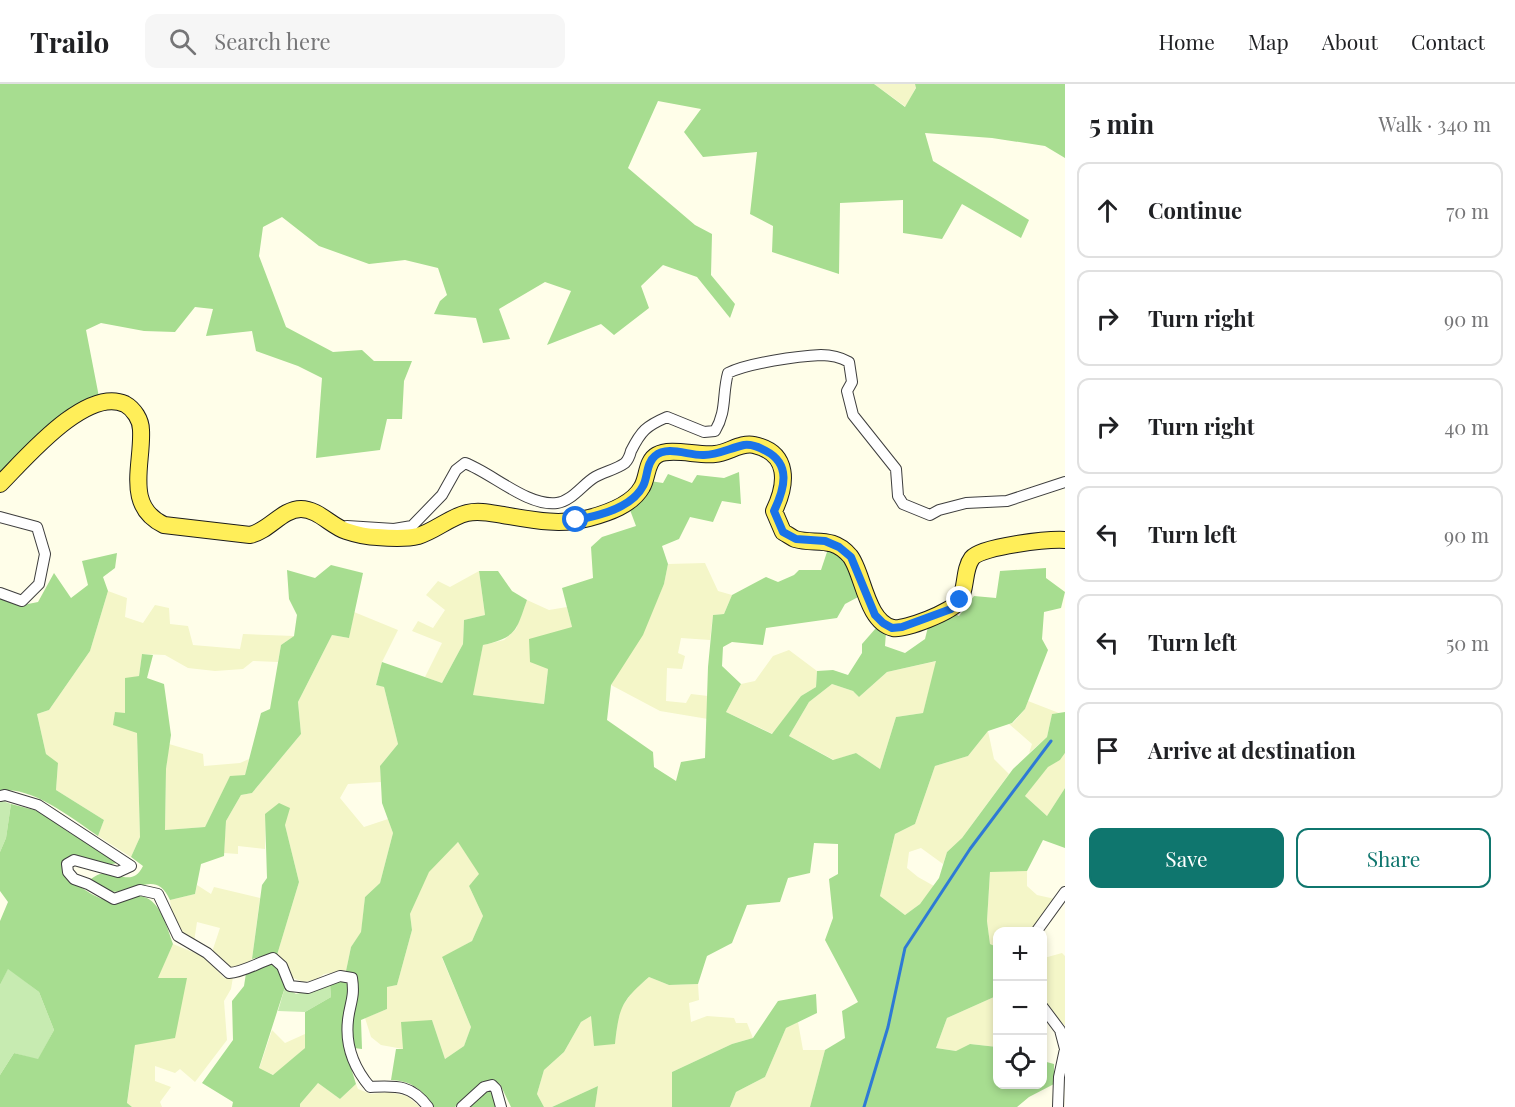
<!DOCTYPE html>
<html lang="en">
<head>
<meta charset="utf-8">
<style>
	body { margin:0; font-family:"Playfair Display",serif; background:#f6f6f6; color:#202124 }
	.controls { position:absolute; right:18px; bottom:18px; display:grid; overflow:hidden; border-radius:12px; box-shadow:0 3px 9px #0003 }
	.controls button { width:54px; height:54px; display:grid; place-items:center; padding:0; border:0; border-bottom:2px solid #e0e0e0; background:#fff; color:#202124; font:30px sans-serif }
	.stop { position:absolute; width:18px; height:18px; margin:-14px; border:4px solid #1a73e8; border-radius:50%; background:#fff }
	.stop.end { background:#1a73e8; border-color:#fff; box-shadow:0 2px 6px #0008 }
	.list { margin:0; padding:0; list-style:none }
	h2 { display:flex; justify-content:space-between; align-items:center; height:78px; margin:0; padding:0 24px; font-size:26px }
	h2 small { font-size:20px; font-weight:400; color:#757577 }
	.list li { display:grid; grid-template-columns:39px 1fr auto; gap:18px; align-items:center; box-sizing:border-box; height:96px; margin:0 12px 12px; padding:0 12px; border:2px solid #e0e0e0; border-radius:12px }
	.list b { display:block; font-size:22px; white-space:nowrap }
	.list em { font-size:20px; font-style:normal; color:#757577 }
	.actions { display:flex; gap:12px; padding:18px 24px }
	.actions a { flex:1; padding:14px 0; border:2px solid #0f766e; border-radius:12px; text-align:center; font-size:21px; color:#0f766e }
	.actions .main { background:#0f766e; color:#fff }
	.icon { flex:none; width:33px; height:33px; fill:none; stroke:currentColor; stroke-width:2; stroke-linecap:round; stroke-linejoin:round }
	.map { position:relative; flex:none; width:1065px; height:1023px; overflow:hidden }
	header { display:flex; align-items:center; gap:36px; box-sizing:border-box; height:84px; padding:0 30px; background:#fff; border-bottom:2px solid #e0e0e0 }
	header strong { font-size:28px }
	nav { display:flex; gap:33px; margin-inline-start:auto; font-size:21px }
	.search { width:420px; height:54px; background:#f6f6f6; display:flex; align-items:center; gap:15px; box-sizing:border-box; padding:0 21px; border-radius:12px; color:#757577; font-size:22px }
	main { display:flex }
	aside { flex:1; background:#fff }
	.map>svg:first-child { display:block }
</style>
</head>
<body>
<header>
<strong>Trailo</strong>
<div class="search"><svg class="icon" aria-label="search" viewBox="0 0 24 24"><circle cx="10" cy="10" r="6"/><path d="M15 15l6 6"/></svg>Search here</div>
<nav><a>Home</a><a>Map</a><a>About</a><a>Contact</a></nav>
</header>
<main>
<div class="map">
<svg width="1065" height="1023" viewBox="0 0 1065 1023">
	<rect width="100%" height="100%" fill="#fffee9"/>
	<path fill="#f4f6c8" d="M874 0H915L916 3 906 23Z
		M705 479 718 507 732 511 724 530 713 531 710 556 681 554 678 569 685 572 682 585 667 584 666 617 686 619 691 610 708 612V635L660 627 611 601 654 523 664 500 668 480Z
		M479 487 485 531 464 536 463 560 442 599 425 593 442 559 412 547 418 537 433 544 445 526 426 511 438 497 450 503Z
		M108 507 127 514 125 533 143 539 155 521 169 524 170 540 188 542 193 561 240 565 243 550 294 552 281 561 278 578 253 577 243 585 215 587 188 584 165 571 142 570 139 592 125 595V630L114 641 137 648 140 753 131 773 98 752 104 736 56 706 58 680 46 670 37 630 49 626 90 567Z
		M527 516 549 526 567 523 572 543 548 585 544 620 472 611 483 561 504 556 516 545Z
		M354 528 398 546 382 578 376 601 384 603 398 660 380 682 381 698 348 700 340 714 364 743 388 735 393 749 380 799 365 813 361 849 351 863 346 887 324 890 315 896 303 898 291 893 277 871 299 798 285 741 266 730 265 765 238 762V770L224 769 226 737 241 711 252 709 301 650 298 618 332 551 349 554Z
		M789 566 817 587 816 603 801 612 773 650 726 628 741 600 755 597 773 572Z
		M937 577 923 629 896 633 880 685 856 669 834 676 789 652 809 618 832 600 853 607 859 613 887 588Z
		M1028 617 1059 629 1052 630 1047 653 1029 669 1032 660 1009 640 1013 639 1025 625Z
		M988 647 994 675 1009 690 962 754 947 768 943 780 921 764 909 768 907 784 918 793 934 802 920 820 905 831 880 812 895 750 915 740 935 682 968 672Z
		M169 660 203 670 204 682 240 679 249 675 245 691 230 693 205 743 165 746 166 685Z
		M1065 669V704L1047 732 1025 712 1048 682 1060 676Z
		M458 758 480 790 469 802 483 832 472 857 442 874 471 943 464 962 445 975 432 936 403 965 381 961 371 953 365 934 387 925V903L397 901 412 846 410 830 429 787Z
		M990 787H1027V802L1037 811 1055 815 1033 847 998 848 997 863 990 860 987 837Z
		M197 801 211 810 214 803 260 814 252 875 247 880 231 885 212 868 220 844 197 838 194 858 180 849 173 837 170 816 195 810Z
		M173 860 205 873 224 894 233 893 231 905 224 917 227 956 195 998 180 985 175 989 155 982V997L171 1003 160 1018 162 1023H132L127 1020 135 961 186 894 157 895Z
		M1062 869 1065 872V942L1052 928 1043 912 1044 874Z
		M649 893 669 901 698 900 699 916 689 919 691 938 707 932 734 934 736 939H747L753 954 732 960 672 988V1023H595L598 1002 552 1023H544L537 1010 544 986 564 968 581 938 591 932 615 959 619 927 633 907Z
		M994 913 997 917V963L970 960 957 967 936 964 947 934Z
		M798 938 803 966H825L810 1023H730L736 1008 765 993 786 944Z
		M272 946 285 959 305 950V964L274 991 259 985Z
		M318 999 340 1015 356 1000 358 1005 371 1010 389 1008 407 1012 420 1023H300V1020Z"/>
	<path fill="#c7ebb1" d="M0 716 11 720 6 754 0 768Z
		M8 884 39 908 54 946 38 976 14 969 0 991V901Z
		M330 900 331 913 305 928 278 927 285 903 296 910Z"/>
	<path fill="#a7dd90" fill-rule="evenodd" d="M0 0H874L905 23 916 4 915 0H1065V74L1045 62 992 54 925 49 933 77 1029 136 1021 154 962 120 942 155 903 149V116L840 119 839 190 772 168 773 142 750 130 757 68 703 73 684 48 701 25 658 17 628 84 695 141 712 150 711 191 735 220 730 234 697 193 663 181 641 202 649 224 614 251 601 240 547 261 571 207 545 198 499 225 510 255 483 259 476 234 434 230 440 217 447 211 438 184 405 176 369 180 319 162 282 133 263 143 259 172 286 243 333 268 362 266 374 277H412L404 297 402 335H387L380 366 316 374 322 294 298 282 256 267 252 247 206 252 213 225 195 223 175 248 144 247 101 239 86 246 99 313 0 389Z
		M739 388 741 420 722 417 713 438 690 433 679 455 662 462 668 480 664 500 643 551 611 601 607 636 653 668 654 683 676 697 681 678 705 674 708 583 713 531 724 530 732 511 766 493 778 498 794 491 799 486H821L828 465C851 477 852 489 860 512L845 520 837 534 766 544 763 561 732 558 723 563 722 582 741 600 726 628 772 650 801 612 816 603 817 587 833 586 848 591 862 569V560L876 544 886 548 885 562 905 569 925 555 929 539 953 529 959 532 974 512 996 514 1000 487 1046 484V494L1065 508 1061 524 1044 528 1042 555 1048 566 1025 625 1012 639 988 647 968 672 935 682 915 740 895 750 880 812 905 831 920 820 939 794 947 768 962 754 1013 685 1047 653 1052 630 1065 628V669L1060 676 1048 683 1025 712 1047 732 1065 704V764L1043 756 1027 787 990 788 987 837 990 860 997 863V909L994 913 947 934 936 964 956 967 970 960 997 963 998 1000H1042L1043 977 1054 980V1000L1029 1013 1017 1023H810L825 966 845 954 842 927 858 918 825 856 833 834 829 795 838 790V760L814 759 810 789 788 794 780 818 747 821 732 859 707 872 698 900 669 901 649 893C621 917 619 924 615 960L594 962 591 932 581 938 564 968 544 986 537 1010 544 1023H511L500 1000 483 997 455 1023H434C422 1006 413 997 391 996L396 965H403L401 938 432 936 445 975 464 962 471 943 442 873 472 857 483 832 469 802 479 790 458 758 429 788 410 830 412 846 397 901 387 903V925L361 936 362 965 354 964 351 950 354 891 346 887 351 863 361 848 365 813 380 799 393 749 382 719 380 682 398 660 384 603 376 601 382 578 442 599 463 560 464 536 485 531 479 487H498L512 507 527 516C516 547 517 553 483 561L473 611 544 620 548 585 530 578 529 555 572 543 562 504 593 494 591 463 602 453 636 442 630 426 644 415 650 397 663 399 668 390 692 399 697 391 724 394ZM936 577 923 629 896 633 880 685 856 669 833 676 789 652 809 618 832 600 853 607 859 613 887 588Z
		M117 469 115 484 103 493 108 507 90 567 49 626 37 630 46 670 58 679 56 706 104 736 98 752C74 736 31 701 0 707V512L23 521 38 518 54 489 71 514 88 501 82 477Z
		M331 481 363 489 349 554 332 551 298 618 301 650 252 709 241 711 226 737 224 772 201 780 195 810 170 816C154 781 131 816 107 806 101 804 96 798 91 795 94 793 96 791 100 790 115 785 132 805 143 782L131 773 140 753 137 649 113 641 115 628 125 629V594L139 592 142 570 153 571 147 594 164 600 171 651 166 685 165 746 205 743 230 692 245 691 261 629 270 625 281 561 294 552 297 531 289 515 287 486 315 494Z
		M279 719 290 724 285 741 299 798 277 871 271 870 252 875 262 801 267 794 265 730Z
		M11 720 42 728 67 747 118 779 106 781 67 777 68 795C80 802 97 816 111 817 122 819 129 813 138 812 160 812 167 844 173 860L158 894H187L175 954 135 961 127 1019 132 1023H0V991L14 969 38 975 54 946 39 908 8 885 0 901V837L8 818 0 807V768L6 754Z
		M272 879 281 888 285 903 259 984 273 991 305 964V928L331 913 330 900 341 895 350 897 344 961 356 1000 340 1015 318 999 300 1020V1023H232L233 1018 202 999 233 956 232 917 244 902 246 889Z
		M816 910 817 929 786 944 765 993 736 1008 730 1023H672V988L732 960 753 954 778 917Z
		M598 1002 595 1023H552Z
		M488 1006 495 1012 498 1023H470Z"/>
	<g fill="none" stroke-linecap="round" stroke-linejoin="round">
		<path stroke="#2e7ad5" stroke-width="3" d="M864 1023 888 943 905 864 970 765 1051 657"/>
		<g stroke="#3e3e3e" stroke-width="12">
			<path id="street" d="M0 433 37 443 45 470 39 500 22 517 0 509
				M347 442 394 445 412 442 442 411 456 386 465 379C492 389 528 423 557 419 572 417 583 400 595 393 604 388 617 385 625 379 628 376 630 371 631 367 641 347 646 342 667 333L704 348 715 347C727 327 722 311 728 289 748 279 798 272 821 271 832 271 840 273 849 278L852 298 847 307 853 331 896 385 898 412 903 420 930 431 939 426 966 419 1007 417 1065 398
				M0 712 5 711 38 721 131 782 118 788 74 776 67 780 68 788 74 795 88 800 114 815 140 806 158 810 178 852 207 869 229 889C244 888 257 879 273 874L282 882 290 902 308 904 340 892 352 894C355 914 350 918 348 936 345 962 354 984 370 1003 396 1002 411 1000 428 1023
				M1036 848 1065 808
				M1042 922 1060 946 1065 965 1059 993 1058 1023
				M462 1023 484 1003 492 1001 496 1005 501 1023"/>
		</g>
		<g stroke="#1c1c1c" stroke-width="18">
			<path id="primary" d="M0 400C25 375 86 302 125 320 134 325 141 336 141 346 143 380 124 422 164 441L250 451C269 447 282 425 301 425 318 425 331 442 346 447 355 450 367 453 377 453 389 454 406 455 418 452 435 447 450 433 467 429 479 426 491 429 503 431 532 436 560 442 589 434 608 429 632 421 642 403 648 393 646 377 657 371 670 363 697 372 715 370 728 369 741 358 754 361 790 369 787 400 774 427L783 448C787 450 791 453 795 455 815 461 832 451 850 472 863 488 866 538 893 544 905 546 952 528 959 517 967 505 963 486 972 474 982 462 1049 455 1065 456"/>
		</g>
		<use href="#street" stroke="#fff" stroke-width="10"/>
		<use href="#primary" stroke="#ffee59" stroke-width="16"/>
	</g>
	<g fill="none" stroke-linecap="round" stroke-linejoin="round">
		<path stroke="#1a73e8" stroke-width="8" d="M576 436C598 432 632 424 643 402 648 393 646 379 655 372 668 361 689 372 704 371 718 371 730 364 744 361 752 360 759 363 766 367 791 380 785 404 774 427L783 448 796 455 825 457 839 463 851 473 875 531 883 539 892 544 902 543 951 525 960 516"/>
	</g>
</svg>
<div class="controls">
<button>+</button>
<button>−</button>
<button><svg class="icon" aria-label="locate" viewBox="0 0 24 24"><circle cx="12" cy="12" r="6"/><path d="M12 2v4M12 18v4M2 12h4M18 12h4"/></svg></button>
</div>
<div class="stop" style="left:576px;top:436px"></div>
<div class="stop end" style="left:960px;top:516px"></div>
</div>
<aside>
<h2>5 min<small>Walk · 340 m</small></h2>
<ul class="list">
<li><svg class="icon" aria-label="ahead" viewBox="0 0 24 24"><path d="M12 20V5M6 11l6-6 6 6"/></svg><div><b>Continue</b></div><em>70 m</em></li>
<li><svg class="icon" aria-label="right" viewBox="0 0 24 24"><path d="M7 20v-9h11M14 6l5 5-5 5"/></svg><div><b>Turn right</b></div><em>90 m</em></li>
<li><svg class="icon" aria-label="right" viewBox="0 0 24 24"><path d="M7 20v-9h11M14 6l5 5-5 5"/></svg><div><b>Turn right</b></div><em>40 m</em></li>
<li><svg class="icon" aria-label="left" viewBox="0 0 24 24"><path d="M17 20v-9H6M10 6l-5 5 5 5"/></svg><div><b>Turn left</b></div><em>90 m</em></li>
<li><svg class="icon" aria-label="left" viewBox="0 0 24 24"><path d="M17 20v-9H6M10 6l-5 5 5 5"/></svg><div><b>Turn left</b></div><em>50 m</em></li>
<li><svg class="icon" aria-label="arrive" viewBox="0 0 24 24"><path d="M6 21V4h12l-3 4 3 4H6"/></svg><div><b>Arrive at destination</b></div></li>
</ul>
<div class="actions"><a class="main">Save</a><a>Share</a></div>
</aside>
</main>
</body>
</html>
